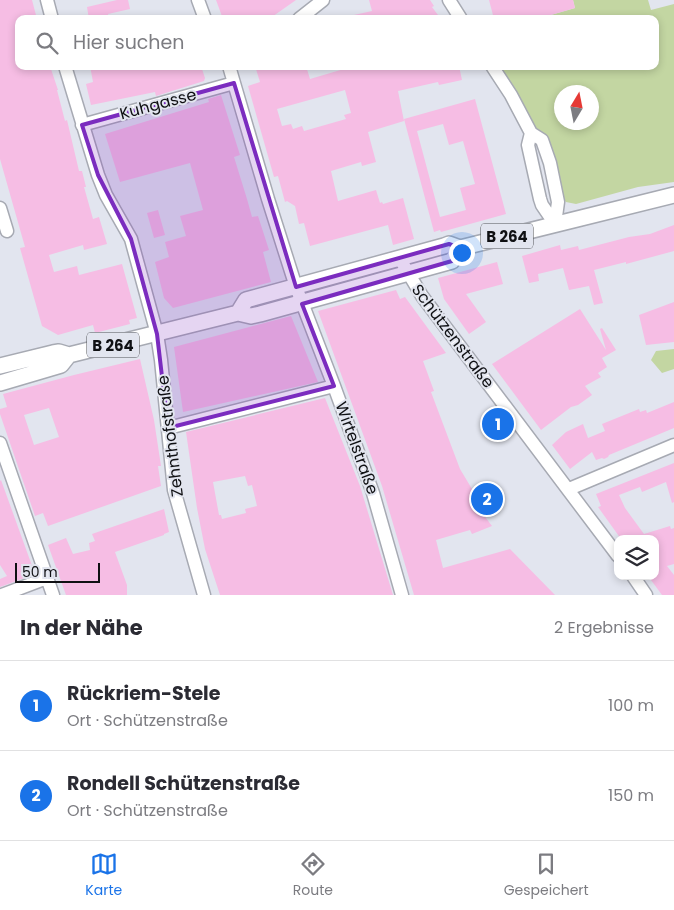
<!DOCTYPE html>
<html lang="de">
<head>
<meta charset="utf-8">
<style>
	body { margin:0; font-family:Poppins,sans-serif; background:#f7f7f7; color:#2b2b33 }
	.controls { position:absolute; right:15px; bottom:15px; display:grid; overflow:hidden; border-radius:10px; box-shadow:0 2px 8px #0003 }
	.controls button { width:45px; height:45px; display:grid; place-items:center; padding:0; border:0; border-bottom:1px solid #e1e1e2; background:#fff; color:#2b2b33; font:25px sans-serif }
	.compass { position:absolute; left:554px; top:85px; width:45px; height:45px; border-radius:50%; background:#fff; box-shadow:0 2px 8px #0003; rotate:10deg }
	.scale { position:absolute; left:15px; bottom:12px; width:85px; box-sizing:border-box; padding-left:5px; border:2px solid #0f1013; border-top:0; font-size:14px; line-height:18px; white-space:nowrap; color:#0f1013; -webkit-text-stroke:4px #e2e5ef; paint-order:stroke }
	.you { position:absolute; left:461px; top:252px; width:18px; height:18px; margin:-12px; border:4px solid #fff; border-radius:50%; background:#1a73e8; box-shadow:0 0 0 8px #1a73e833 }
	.badge { display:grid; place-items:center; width:32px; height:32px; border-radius:50%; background:#1a73e8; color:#fff; font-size:16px; font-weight:700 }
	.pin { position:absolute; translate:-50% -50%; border:2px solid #fff; box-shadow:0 1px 5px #0006 }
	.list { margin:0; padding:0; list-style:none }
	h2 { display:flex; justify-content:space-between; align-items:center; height:65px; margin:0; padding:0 20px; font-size:21px }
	h2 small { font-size:16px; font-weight:400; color:#7c7c81 }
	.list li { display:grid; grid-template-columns:32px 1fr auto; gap:15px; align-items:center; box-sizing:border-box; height:90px; padding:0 20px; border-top:1px solid #e1e1e2 }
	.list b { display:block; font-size:19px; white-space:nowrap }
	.list p { margin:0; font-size:16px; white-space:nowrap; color:#7c7c81 }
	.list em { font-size:16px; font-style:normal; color:#7c7c81 }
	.icon { flex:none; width:28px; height:28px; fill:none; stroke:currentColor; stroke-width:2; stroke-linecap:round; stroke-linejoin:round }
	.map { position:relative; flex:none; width:674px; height:595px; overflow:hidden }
	.search { position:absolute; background:#fff; box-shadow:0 2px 8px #0003; left:15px; right:15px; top:15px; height:55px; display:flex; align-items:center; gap:12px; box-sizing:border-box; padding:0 18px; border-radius:10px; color:#7c7c81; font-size:19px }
	.sheet { height:245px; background:#fff }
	nav { display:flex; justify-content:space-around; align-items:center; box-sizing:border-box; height:70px; border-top:1px solid #e1e1e2; background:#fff; font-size:14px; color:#7c7c81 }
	nav a { display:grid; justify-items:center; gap:2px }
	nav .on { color:#1a73e8 }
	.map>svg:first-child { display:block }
</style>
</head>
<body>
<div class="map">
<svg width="674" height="595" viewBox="0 0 674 595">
	<rect width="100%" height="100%" fill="#e2e5ef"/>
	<path fill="#c3d6a2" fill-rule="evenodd" d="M573 0H648L651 10 674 4V182L638 187 576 204 566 202 562 198 542 139 500 66H655V19H537L575 8ZM562 92H592V122H562Z
		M674 349V369L662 373 651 360 656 351Z"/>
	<path fill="#f6bde4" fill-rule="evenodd" d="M0 0H32L37 19H19V66H50L58 90H57L65 121 67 120 79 171H82L86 187H84L93 219 99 217 107 244 84 250 83 245 49 255 54 272 77 266 79 275 122 264 137 318 129 320 130 324 95 333 93 325 58 335 42 326 20 248 25 247 0 159Z
		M117 0H128L130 9 108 14 109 19H89L87 7Z
		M216 0H296L269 19H223Z
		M369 0H430L434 6 432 7 441 19H354V15L372 11Z
		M489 0H573L575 8 537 19H494Z
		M90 66H201L205 78 204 81 156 96 155 92 91 105 86 84 93 82Z
		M255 66H272L274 70 293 66H306L310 79 354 66H459L462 80 439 85 438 82 398 91 404 121 368 132 376 162 362 166 361 162 331 171 338 201 376 190 380 203 382 202 383 204 403 198 414 239 393 245 388 225 310 246 304 223 299 224 295 206 287 201 285 202 278 176 274 177 248 86 260 82ZM345 90 351 113 344 115 346 119 304 131 302 126 293 129 291 124 282 126 277 109Z
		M221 95 240 155 234 157 247 199 252 217 258 216 269 250 263 252 271 282 173 308 164 298 155 262 169 257 165 242 186 236 180 216 203 210 190 163 120 182 105 134 209 102 208 99Z
		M475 99 506 214 441 232 440 230 434 232 404 119ZM443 124 449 145 463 141 475 184 460 188 466 210 440 217 417 131Z
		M158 210 165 235 154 238 147 213Z
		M674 225V251L626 264V262L594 270 603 303 594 305 589 286 569 290 563 268 538 274 539 281 529 283 522 256 560 245 561 250 578 246 579 250 629 237 650 234Z
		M497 262 503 284 466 294 486 322 469 334 444 299 438 278Z
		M396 290 400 299 405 297 446 353 423 361 434 391 431 392 460 469 478 499 487 496 498 503 484 506 488 511 483 514 492 526 472 534 470 530 436 540 443 568 510 549 555 595H414L382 486 318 311Z
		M674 302V342L646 345 639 315Z
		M580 309 606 350 600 329 602 328 616 350 602 358 607 367 598 373 601 377 585 386 592 395 578 405 571 407 541 430 492 364Z
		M291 316 318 382 183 412 174 347Z
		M140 359 154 420 161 466H158L161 486 48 526 43 513 35 516 0 414V409L7 407 3 394 74 375ZM49 408 59 437 34 445 24 415Z
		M325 398 360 486 393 595H220L205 549 197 508 186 432ZM245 476 248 486 252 485 257 506 245 509 246 513 222 519 221 515H219L213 482Z
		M674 402V428L609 455 608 457 604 459 602 458 596 460 592 452 570 469 552 445 566 432 583 424 588 438 605 431 602 424 639 409 640 412 646 410 647 413Z
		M674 463V502L672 503 666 482 642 492 640 487 619 495 625 508 644 534 670 526 671 529 674 528V564L667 566 674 575V595H662L648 576H655V539H621L598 507 601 506 596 494Z
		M1 480 35 574 0 587V579L7 576 0 565V481Z
		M164 509 169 532 164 534V535L115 552 127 585V595H66L48 545 66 538 73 554 90 550 89 543 95 541 92 534Z"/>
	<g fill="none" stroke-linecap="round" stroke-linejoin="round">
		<g stroke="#a7aab3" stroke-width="15">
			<path id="minor" d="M47 0 52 19
				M198 0 205 19
				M449 0 461 19
				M299 19 323 0
				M65 66 98 175 106 195 131 239 157 334 161 360 174 490 204 595
				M229 66 268 199 296 287 334 386 373 493 402 595
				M492 66 511 95 531 133 542 140 550 163 558 202 555 224
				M82 125 234 83
				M531 133 528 145 540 199 542 205 555 224
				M0 208 7 231
				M400 259 422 296 618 556
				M168 428 334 386
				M0 443 53 595
				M569 489 674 445
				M633 576 646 595
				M2 595 47 578"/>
		</g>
		<g stroke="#a7aab3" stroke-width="18">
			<path id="major" d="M238 313 246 300 444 246 449 244 460 248 674 195
				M0 366 53 353 59 352 69 355 238 313 251 316 260 314 452 261 460 248
				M0 383 61 365 69 355"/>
		</g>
		<use href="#minor" stroke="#fff" stroke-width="12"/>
		<use href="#major" stroke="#fff" stroke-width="15"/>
	</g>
	<path fill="#7b2cbf" fill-opacity="0.2" stroke="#7b2cbf" stroke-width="4" stroke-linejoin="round" d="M234 83 296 287 449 244 460 248 452 261 302 304 334 386 168 428 157 334 131 239 98 175 82 125Z"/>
	<g text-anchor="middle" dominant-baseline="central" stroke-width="4" stroke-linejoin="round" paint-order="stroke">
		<g fill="#e2e5ef" stroke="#4e5055" stroke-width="1">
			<rect x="481" y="223.5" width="52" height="25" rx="4"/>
			<rect x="87" y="332.5" width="52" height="25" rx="4"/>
		</g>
		<g font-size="15" font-weight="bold" fill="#0f1013">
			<text x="507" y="236">B 264</text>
			<text x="113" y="345">B 264</text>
		</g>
		<g font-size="16" fill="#0f1013" stroke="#e2e5ef">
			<text transform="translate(158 104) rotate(-15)">Kuhgasse</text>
			<text transform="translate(453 336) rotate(53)">Schützenstraße</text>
			<text transform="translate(170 436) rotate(-97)">Zehnthofstraße</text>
			<text transform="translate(357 448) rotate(70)">Wirtelstraße</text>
		</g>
	</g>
</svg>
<div class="controls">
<button><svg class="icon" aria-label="layers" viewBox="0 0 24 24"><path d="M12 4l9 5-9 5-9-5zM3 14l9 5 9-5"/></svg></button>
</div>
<svg class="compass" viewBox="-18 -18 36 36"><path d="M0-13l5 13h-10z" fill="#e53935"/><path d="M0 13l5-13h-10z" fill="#7c7c81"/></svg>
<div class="scale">50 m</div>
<div class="you"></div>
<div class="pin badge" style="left:498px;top:424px">1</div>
<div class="pin badge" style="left:487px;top:499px">2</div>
<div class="search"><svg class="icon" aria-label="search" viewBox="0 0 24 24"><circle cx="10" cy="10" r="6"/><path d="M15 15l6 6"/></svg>Hier suchen</div>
</div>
<section class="sheet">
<h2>In der Nähe<small>2 Ergebnisse</small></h2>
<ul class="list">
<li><span class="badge">1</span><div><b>Rückriem-Stele</b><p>Ort · Schützenstraße</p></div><em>100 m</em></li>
<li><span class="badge">2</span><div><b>Rondell Schützenstraße</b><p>Ort · Schützenstraße</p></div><em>150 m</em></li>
</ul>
</section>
<nav>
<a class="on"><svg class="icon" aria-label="map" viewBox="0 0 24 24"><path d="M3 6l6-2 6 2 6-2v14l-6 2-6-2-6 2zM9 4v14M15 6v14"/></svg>Karte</a>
<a><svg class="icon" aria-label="directions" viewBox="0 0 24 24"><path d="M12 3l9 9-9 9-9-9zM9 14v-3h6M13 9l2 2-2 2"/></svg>Route</a>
<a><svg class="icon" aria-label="saved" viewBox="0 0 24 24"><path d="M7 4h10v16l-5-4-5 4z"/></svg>Gespeichert</a>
</nav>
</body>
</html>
